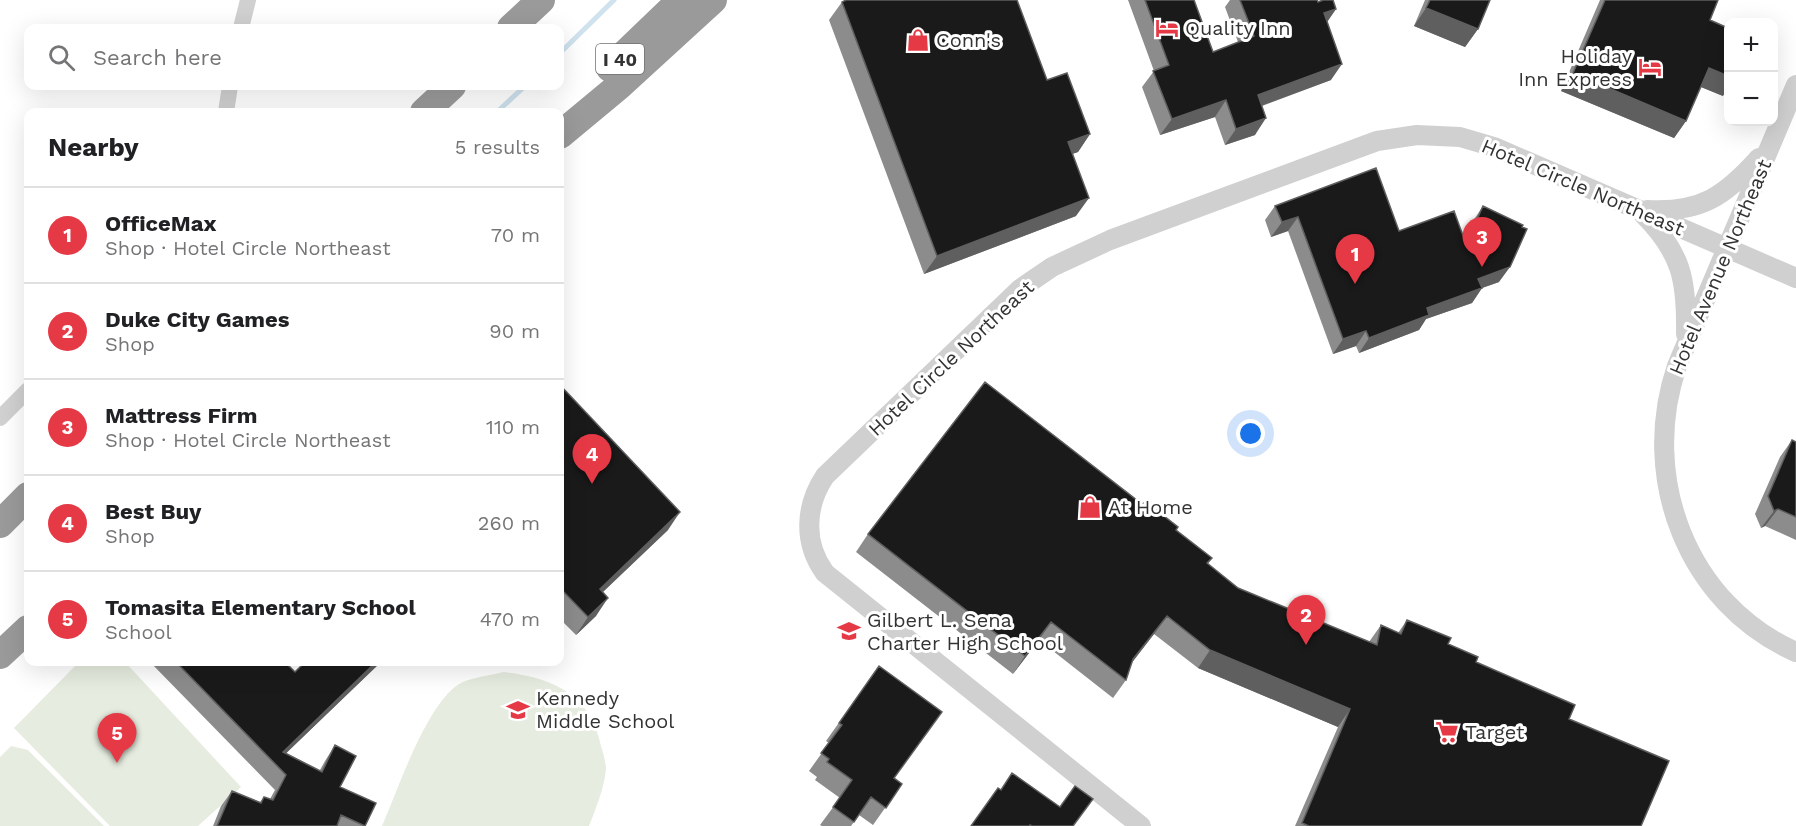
<!DOCTYPE html>
<html lang="en">
<head>
<meta charset="utf-8">
<style>
	body { margin:0; font-family:"Work Sans",sans-serif; background:#f2f2f2; color:#202124 }
	.controls { position:absolute; right:18px; top:18px; display:grid; overflow:hidden; border-radius:12px; box-shadow:0 6px 24px #0002 }
	.controls button { width:54px; height:54px; display:grid; place-items:center; padding:0; border:0; border-bottom:2px solid #e0e0e0; background:#fff; color:#202124; font:30px sans-serif }
	.you { position:absolute; left:1251px; top:434px; width:21px; height:21px; margin:-15px; border:4px solid #fff; border-radius:50%; background:#1a73e8; box-shadow:0 0 0 9px #1a73e833 }
	.badge { display:grid; place-items:center; width:39px; height:39px; border-radius:50%; background:#e63946; color:#fff; font-size:20px; font-weight:700 }
	.pin { position:absolute; translate:-50% -50px; filter:drop-shadow(0 2px 3px #0008) }
	.pin::after { content:''; position:absolute; top:32px; width:21px; height:18px; background:inherit; clip-path:polygon(0 0,100% 0,50% 100%) }
	.list { margin:0; padding:0; list-style:none }
	h2 { display:flex; justify-content:space-between; align-items:center; height:78px; margin:0; padding:0 24px; font-size:26px }
	h2 small { font-size:20px; font-weight:400; color:#757577 }
	.list li { display:grid; grid-template-columns:39px 1fr auto; gap:18px; align-items:center; box-sizing:border-box; height:96px; padding:0 24px; border-top:2px solid #e0e0e0 }
	.list b { display:block; font-size:22px; white-space:nowrap }
	.list p { margin:0; font-size:20px; white-space:nowrap; color:#757577 }
	.list em { font-size:20px; font-style:normal; color:#757577 }
	.icon { flex:none; width:33px; height:33px; fill:none; stroke:currentColor; stroke-width:2; stroke-linecap:round; stroke-linejoin:round }
	.map { position:relative; flex:none; width:1796px; height:826px; overflow:hidden }
	.search { position:absolute; background:#fff; box-shadow:0 6px 24px #0002; left:24px; top:24px; width:540px; height:66px; display:flex; align-items:center; gap:15px; box-sizing:border-box; padding:0 21px; border-radius:12px; color:#757577; font-size:22px }
	.panel { position:absolute; background:#fff; box-shadow:0 6px 24px #0002; left:24px; top:108px; width:540px; height:558px; border-radius:12px }
	.map>svg:first-child { display:block }
</style>
</head>
<body>
<div class="map">
<svg width="1796" height="826" viewBox="0 0 1796 826">
	<rect width="100%" height="100%" fill="#fff"/>
	<path fill="#e6ecdf" d="M79 662H125L241 787 198 826H110L14 728Z
		M504 672C553 678 590 694 601 746 603 753 606 762 606 769 604 789 596 808 589 826H382C398 790 428 698 463 682 475 677 491 675 504 672Z
		M11 746 28 750 104 826H0V757Z"/>
	<g fill="none" stroke-linecap="round" stroke-linejoin="round">
		<path stroke="#cfe2ee" stroke-width="5" d="M560 53 614 0
			M497 112 525 86"/>
		<path stroke="#d0d0d0" stroke-width="16" d="M241 28 248 0
			M226 112 230 86
			M0 418 28 390"/>
		<path stroke="#d0d0d0" stroke-width="20" d="M1796 85 1677 366C1639 477 1687 604 1796 652
			M1647 210C1701 213 1725 196 1759 158
			M1643 214C1682 253 1687 281 1686 334
			M1141 826 825 573C803 543 805 506 825 476L1020 289 1052 267 1110 240 1377 141 1417 135 1460 137 1494 147 1796 278"/>
		<path stroke="#9a9a9a" stroke-width="28" d="M511 28 541 0
			M610 68 681 0
			M424 112 452 86
			M560 135 619 86 713 0
			M0 524 28 496
			M0 655 28 629"/>
	</g>
	<path fill="#8c8c8c" d="M1128 0H1194L1213 52 1238 42 1225 7 1230 0H1317L1318 2 1336 9 1327 22 1331 80 1262 106 1255 135 1225 145 1215 117 1160 135 1142 87 1154 71Z
		M1425 0H1490L1478 29 1465 47 1414 26Z
		M1600 0H1718L1710 20 1723 96 1701 87 1686 121 1674 138 1561 91Z
		M842 2 1047 80 1090 134 1078 152 1072 154 1076 216 924 274 829 20Z
		M1275 206 1399 231 1464 240 1473 221 1483 206 1499 282 1482 288 1472 303 1426 319 1419 330 1359 353 1356 346 1333 354 1288 231 1271 237 1265 220Z
		M560 385 668 530 603 592 596 616 576 635 560 619Z
		M1792 440 1796 442V540L1765 526 1761 528 1755 514 1780 457Z
		M1176 530 1212 558 1208 564 1238 588 1369 642 1381 625 1398 633 1407 620 1569 719 1641 826H1295L1338 727 1198 668 1154 634 1132 662 1126 680 1113 698 1039 640 1013 674 856 552 868 534Z
		M150 662H285L295 672 305 662H381L286 753 320 770 325 761 335 745 340 787 365 826H213L221 806 232 791 260 802 264 797 270 799 275 790Z
		M879 666 894 779 902 784 873 825 859 815 851 826H822L820 825 840 798 815 780 817 777 809 771 829 743 826 741Z"/>
	<path fill="#5f5f5f" d="M1426 8 1478 29 1465 47 1414 26Z
		M1336 9 1325 25 1324 13Z
		M1342 64 1331 80 1247 111 1258 95Z
		M1709 68 1728 76V88L1723 96 1696 85Z
		M1573 73 1686 121 1674 138 1561 91Z
		M1226 100 1215 117 1160 135 1172 119Z
		M1266 118 1255 135 1225 145 1236 129Z
		M1090 134 1078 152 1055 160 1068 142Z
		M1089 198 1076 216 924 274 937 256Z
		M1298 217 1288 231 1271 237 1282 222Z
		M1510 267 1499 282 1482 288 1472 303 1426 319 1419 330 1359 353 1369 338 1478 279Z
		M1366 331 1356 346 1333 354 1343 339Z
		M1778 509 1765 526 1761 528 1774 511Z
		M680 512 668 530 587 607 600 589Z
		M608 598 596 616 576 635 588 617Z
		M1167 616 1154 634 1121 677 1133 659Z
		M1051 622 1039 640 1013 674 1025 656Z
		M1210 650 1350 709 1338 727 1198 668Z
		M376 662H381L275 764 283 752Z"/>
	<path fill="#1a1a1a" stroke="#5f5f5f" stroke-width="1.5" d="M846 0H1017L1047 80 1067 73 1090 134 1068 142 1089 198 937 256 842 2Z
		M1145 0H1194L1213 52 1254 36 1240 0H1317L1318 2 1323 0H1333L1336 9 1324 13 1342 64 1258 95 1266 118 1236 129 1226 100 1172 119 1153 71 1169 65Z
		M1430 0H1490L1478 29 1426 8Z
		M1605 0H1718L1710 20 1728 28V76L1709 68 1686 121 1573 73Z
		M1376 168 1399 231 1454 211 1466 244 1483 206 1523 225 1522 227 1527 229 1510 267 1478 279 1482 288 1427 308 1429 315 1369 338 1366 331 1343 339 1298 217 1282 222 1275 206Z
		M985 382 1142 504 1144 503 1154 511 1155 509 1178 527 1176 530 1212 558 1207 563 1238 588 1377 645 1381 625 1401 634 1407 620 1451 638 1448 644 1478 657 1476 662 1575 705 1569 719 1669 761 1641 826H1309L1302 823 1350 709 1210 650 1167 616 1133 659 1126 680 1051 622 1025 656 868 534Z
		M560 385 680 512 600 589 608 598 588 617 560 588Z
		M1792 440 1796 442V517L1778 509 1774 511 1768 496Z
		M176 662H285L295 672 305 662H376L283 752 322 772 335 745 356 756 340 787 376 803 365 826 341 815 337 826H217L232 791 261 803 264 797 273 800 286 775Z
		M879 666 942 712 894 778 902 784 886 808 871 797 854 822 833 807 852 780 827 762 829 759 821 753 842 725 839 723Z
		M1012 773 1060 807 1075 786 1093 799 1073 826H1032L1030 825 1029 826H971L998 788 1001 790Z"/>
	<defs>
		<g id="hotel-bare" transform="scale(1.8)"><path d="M-6-4.5h1.5V1H6V5H4.5V3h-9V5H-6ZM-4 0a1.8 1.8 0 1 1 3.6 0ZM.5 0V-2.5h3Q6-2.5 6 0Z" fill="#e63946" stroke="#fff" stroke-width="2.5" paint-order="stroke"/></g>
		<g id="shop-bare" transform="scale(1.8)"><path d="M-5-2.5h2.3a2.7 3.5 0 0 1 5.4 0H5L5.5 6h-11ZM-1.5-2.5h3a1.5 2.3 0 0 0-3 0Z" fill="#e63946" stroke="#fff" stroke-width="2.5" paint-order="stroke"/></g>
		<g id="school-bare" transform="scale(1.8)"><path d="M0-5L7-2L0 1L-7-2ZM-4 1L0 2.5L4 1V4Q0 6-4 4Z" fill="#e63946" stroke="#fff" stroke-width="2.5" paint-order="stroke"/></g>
		<g id="supermarket-bare" transform="scale(1.8)"><path d="M-6-5.5h2.5l.6 2H6L4.5 2H-2.5L-4.4-4H-6ZM-1.5 3.2a1.3 1.3 0 1 0 .1 0ZM3 3.2a1.3 1.3 0 1 0 .1 0Z" fill="#e63946" stroke="#fff" stroke-width="2.5" paint-order="stroke"/></g>
	</defs>
	<g fill-rule="evenodd">
		<use href="#hotel-bare" x="1167" y="28"/>
		<use href="#shop-bare" x="918" y="40"/>
		<use href="#hotel-bare" x="1650" y="67"/>
		<use href="#shop-bare" x="1090" y="507"/>
		<use href="#school-bare" x="849" y="631"/>
		<use href="#school-bare" x="518" y="710"/>
		<use href="#supermarket-bare" x="1447" y="732"/>
	</g>
	<g text-anchor="middle" dominant-baseline="central" stroke-width="6" stroke-linejoin="round" paint-order="stroke">
		<rect fill="#fff" stroke="#707070" stroke-width="1.5" x="596" y="44" width="48" height="30" rx="4.5"/>
		<g font-size="18" font-weight="bold" fill="#333">
			<text x="620" y="59">I 40</text>
		</g>
		<g font-size="20" fill="#333" stroke="#fff" text-anchor="start">
			<text x="1185" y="28">Quality Inn</text>
			<text x="936" y="40">Conn's</text>
			<text x="1632" y="56" text-anchor="end">Holiday<tspan x="1632" dy="23">Inn Express</tspan></text>
			<text x="1108" y="507">At Home</text>
			<text x="867" y="620">Gilbert L. Sena<tspan x="867" dy="23">Charter High School</tspan></text>
			<text x="536" y="698">Kennedy<tspan x="536" dy="23">Middle School</tspan></text>
			<text x="1465" y="732">Target</text>
		</g>
		<g font-size="20" fill="#333" stroke="#fff">
			<text transform="translate(1583 187) rotate(23)">Hotel Circle Northeast</text>
			<text transform="translate(1720 267) rotate(-67)">Hotel Avenue Northeast</text>
			<text transform="translate(951 358) rotate(-43)">Hotel Circle Northeast</text>
		</g>
	</g>
</svg>
<div class="controls">
<button>+</button>
<button>−</button>
</div>
<div class="you"></div>
<div class="pin badge" style="left:1355px;top:284px">1</div>
<div class="pin badge" style="left:1306px;top:645px">2</div>
<div class="pin badge" style="left:1482px;top:267px">3</div>
<div class="pin badge" style="left:592px;top:484px">4</div>
<div class="pin badge" style="left:117px;top:763px">5</div>
<div class="search"><svg class="icon" aria-label="search" viewBox="0 0 24 24"><circle cx="10" cy="10" r="6"/><path d="M15 15l6 6"/></svg>Search here</div>
<section class="panel">
<h2>Nearby<small>5 results</small></h2>
<ul class="list">
<li><span class="badge">1</span><div><b>OfficeMax</b><p>Shop · Hotel Circle Northeast</p></div><em>70 m</em></li>
<li><span class="badge">2</span><div><b>Duke City Games</b><p>Shop</p></div><em>90 m</em></li>
<li><span class="badge">3</span><div><b>Mattress Firm</b><p>Shop · Hotel Circle Northeast</p></div><em>110 m</em></li>
<li><span class="badge">4</span><div><b>Best Buy</b><p>Shop</p></div><em>260 m</em></li>
<li><span class="badge">5</span><div><b>Tomasita Elementary School</b><p>School</p></div><em>470 m</em></li>
</ul>
</section>
</div>
</body>
</html>
